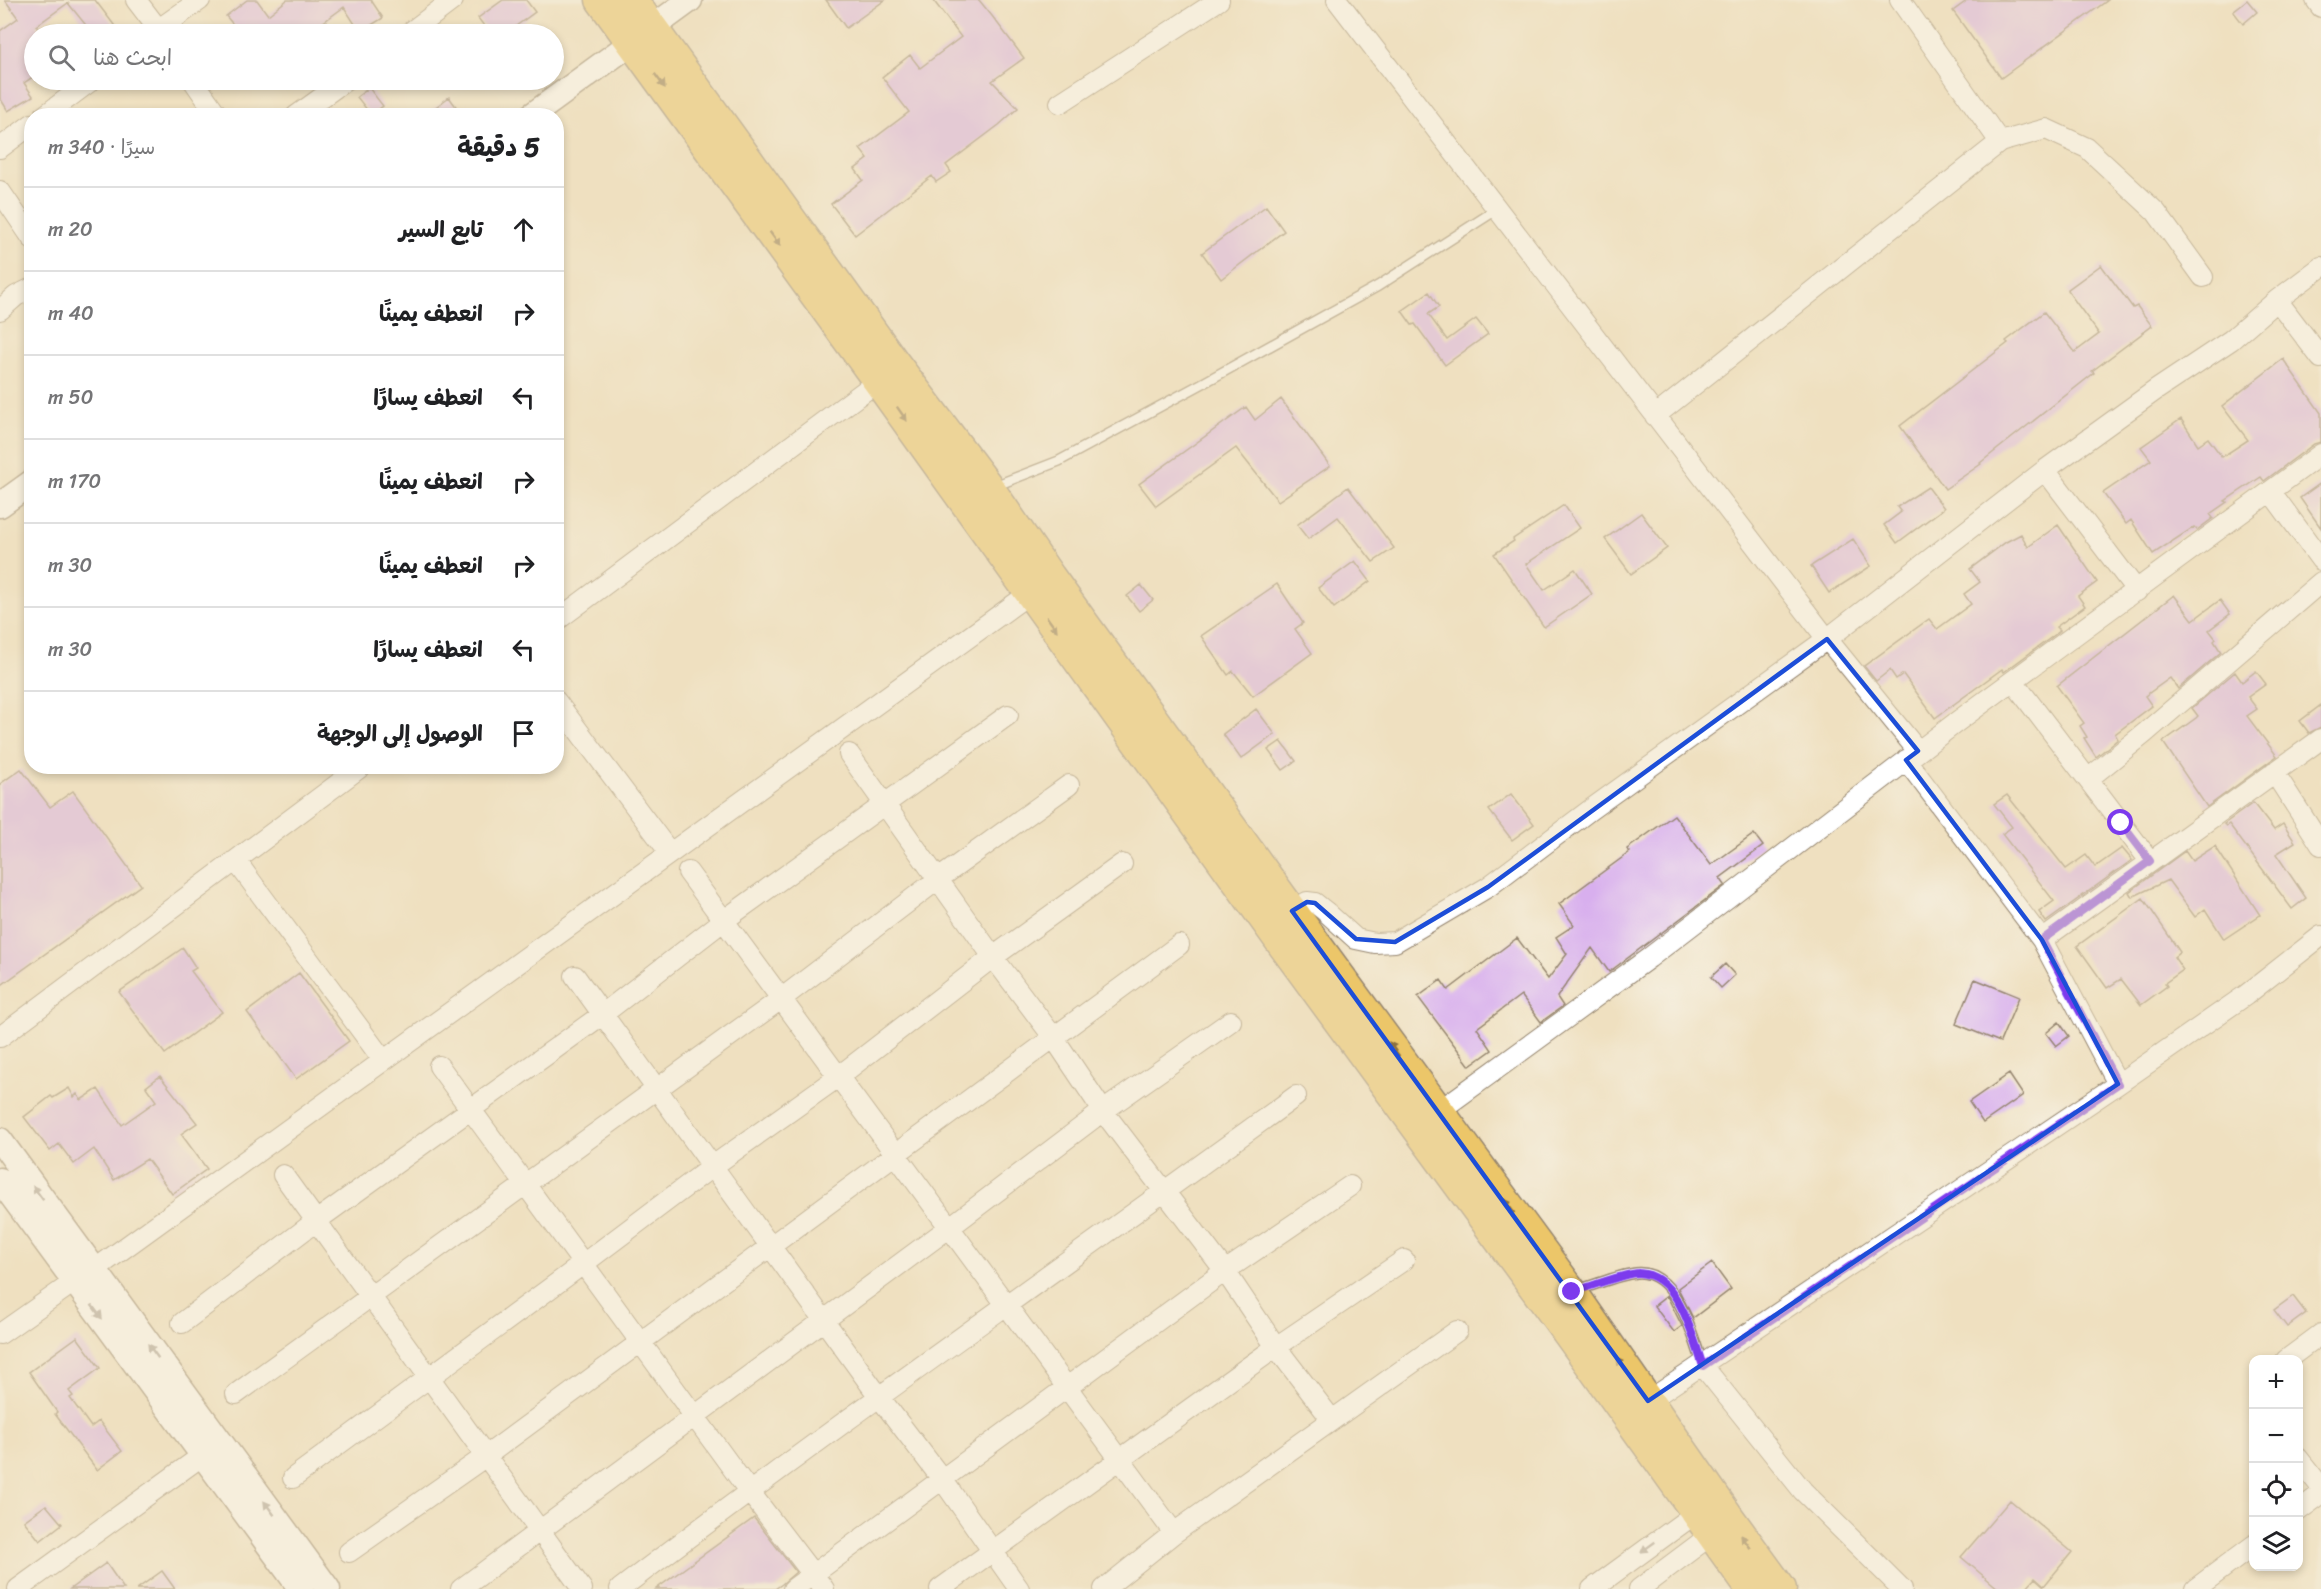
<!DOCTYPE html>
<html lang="ar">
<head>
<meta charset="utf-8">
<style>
	body { margin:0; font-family:Sriracha,"Playpen Sans Arabic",sans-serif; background:#f6f6f6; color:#202124; direction:rtl }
	.controls { position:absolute; right:18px; bottom:18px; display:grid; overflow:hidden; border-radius:12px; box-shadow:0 3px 9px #0003 }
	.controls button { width:54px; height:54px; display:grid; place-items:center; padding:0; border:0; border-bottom:2px solid #e0e0e0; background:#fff; color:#202124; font:30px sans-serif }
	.stop { position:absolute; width:18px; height:18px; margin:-14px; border:4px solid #7c3aed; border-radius:50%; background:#fff }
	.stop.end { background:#7c3aed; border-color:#fff; box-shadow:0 2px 6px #0008 }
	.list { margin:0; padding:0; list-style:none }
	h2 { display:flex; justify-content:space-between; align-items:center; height:78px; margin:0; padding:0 24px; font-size:26px }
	h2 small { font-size:20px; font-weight:400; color:#757577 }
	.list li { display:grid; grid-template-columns:39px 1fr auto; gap:18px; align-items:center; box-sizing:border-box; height:84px; padding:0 24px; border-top:2px solid #e0e0e0 }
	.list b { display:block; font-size:22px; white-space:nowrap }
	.list em { font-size:20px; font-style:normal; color:#757577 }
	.icon { flex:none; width:33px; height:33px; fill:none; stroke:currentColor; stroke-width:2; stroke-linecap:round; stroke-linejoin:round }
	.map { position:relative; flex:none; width:2321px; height:1589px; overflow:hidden; direction:ltr }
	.search { position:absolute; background:#fff; box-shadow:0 3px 9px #0003; left:24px; top:24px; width:540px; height:66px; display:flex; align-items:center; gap:15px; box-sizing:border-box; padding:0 21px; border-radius:33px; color:#757577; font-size:22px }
	.panel { position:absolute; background:#fff; box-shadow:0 3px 9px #0003; left:24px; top:108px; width:540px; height:666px; border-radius:24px; direction:rtl }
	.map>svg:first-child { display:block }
</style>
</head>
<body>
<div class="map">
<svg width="2321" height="1589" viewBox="0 0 2321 1589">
	<rect width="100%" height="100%" fill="#f7f3e8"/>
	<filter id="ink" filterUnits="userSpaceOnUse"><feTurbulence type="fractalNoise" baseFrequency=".0167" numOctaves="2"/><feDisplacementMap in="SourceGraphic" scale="12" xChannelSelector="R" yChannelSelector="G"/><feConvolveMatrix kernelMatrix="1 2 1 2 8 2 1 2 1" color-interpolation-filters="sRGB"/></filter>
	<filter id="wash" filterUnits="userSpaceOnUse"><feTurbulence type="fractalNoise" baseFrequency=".008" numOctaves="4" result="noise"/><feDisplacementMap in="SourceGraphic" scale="24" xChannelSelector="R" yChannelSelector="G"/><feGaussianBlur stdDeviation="1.35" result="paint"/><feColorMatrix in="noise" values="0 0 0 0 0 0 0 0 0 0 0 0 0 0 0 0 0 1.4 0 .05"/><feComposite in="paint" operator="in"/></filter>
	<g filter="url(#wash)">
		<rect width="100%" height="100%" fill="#efe0c0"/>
		<g id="blocks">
			<path fill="#d8afee" d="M5 0H95L121 34H93L68 3 36 26 43 34H34V76L24 83 33 96 8 111 0 98V31L18 18Z
				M247 0H257L268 15 287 0H371L383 18 360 32 344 7 307 34H241L226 16Z
				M503 0H526L535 12 505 34H490L478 18Z
				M826 0H885L846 28Z
				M933 0H979L992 16 1024 58 992 81 1018 108 999 125 946 165 951 172 936 182 932 176 855 235 831 204 863 180 855 169 868 159 860 149 909 112 882 77 910 55 920 68 961 37Z
				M1968 0H2108L2001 78 1953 11Z
				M2247 0 2257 12 2243 24 2233 11Z
				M369 88 383 106 371 115 357 97Z
				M449 97 463 116H424Z
				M1266 206 1284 231 1221 279 1202 253Z
				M2101 265 2133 308 2137 306 2152 326 2092 371 2094 373 1980 463 1981 464 1945 489 1900 426 2008 343 2006 341 2044 312 2075 352 2099 334 2067 290Z
				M1429 292 1439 307 1428 314 1447 340 1476 319 1488 334 1445 365 1415 324 1412 325 1402 311Z
				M2283 359 2321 413V442L2314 444 2264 481 2261 477 2225 501 2227 502 2210 514 2213 518 2197 530 2194 527 2153 554 2131 520 2126 524 2103 493 2151 460 2141 447 2181 419 2198 445 2208 438 2222 457 2248 440 2222 406Z
				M1281 399 1330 466 1278 501 1236 448 1156 506 1139 484 1246 407 1255 420Z
				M2321 483V528L2300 498Z
				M1348 487 1394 548 1373 562 1338 517 1308 539 1297 525Z
				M1928 487 1944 508 1897 543 1884 525 1901 512 1897 507Z
				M1564 505 1580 528 1526 564 1544 590 1575 569 1592 594 1544 627 1494 554 1514 541 1513 539Z
				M1641 513 1667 548 1631 574 1605 539Z
				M2058 525 2097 582 2078 596 2085 606 2056 627 2060 631 2004 672 2002 669 1935 718 1903 674 1896 679 1890 670 1876 681 1864 666 1929 619 1937 629 1971 604 1964 594 1980 582 1970 569 2006 542 2021 534 2028 547Z
				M1853 539 1871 566 1829 593 1811 566Z
				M1355 561 1370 581 1334 608 1318 588Z
				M1277 584 1303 623 1295 629 1312 653 1253 696 1233 671 1228 675 1201 636Z
				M1141 585 1153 600 1139 611 1127 596Z
				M2174 595 2193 620 2220 600 2230 614 2209 630 2216 639 2214 641 2221 652 2178 689 2170 678 2145 696 2152 706 2115 734 2118 739 2096 757 2084 738 2087 737 2080 726 2084 723 2057 686Z
				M2256 671 2266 684 2248 697 2257 709 2247 716 2277 756 2207 807 2163 742 2196 718 2198 716 2192 708 2235 672 2242 682Z
				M2321 705V727L2309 733 2300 721Z
				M1256 709 1275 734 1241 759 1223 734Z
				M1281 741 1296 761 1283 770 1268 750Z
				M21 769 50 807 73 791 141 885 0 986V784Z
				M1511 794 1534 824 1512 840 1489 810Z
				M2007 795 2066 869 2086 855 2095 867 2122 848 2132 860 2046 922 2039 912 2054 901 2002 834 2012 827 1994 804Z
				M2253 803 2274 830 2283 824 2295 842 2276 854 2306 898 2292 909 2229 824 2226 826 2224 824Z
				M1674 815 1711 865 1754 834 1763 846 1720 878 1725 885 1609 972 1592 948 1557 997 1563 1006 1541 1022 1521 995 1477 1028 1492 1050 1470 1066 1418 997 1441 980 1448 990 1517 938 1548 979 1567 954 1556 937 1574 925 1559 904 1630 852 1627 849Z
				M2215 846 2260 915 2224 939 2205 909 2195 917 2168 880 2132 897 2129 892 2185 851 2192 861Z
				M2143 898 2180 952 2174 957 2183 970 2165 983 2167 986 2141 1005 2121 979 2107 988 2077 946Z
				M183 948 196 968 191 971 222 1012 165 1054 119 992Z
				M1725 964 1735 975 1721 988 1711 977Z
				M299 973 349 1041 296 1079 247 1012Z
				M1975 979 2019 997 2000 1042 1956 1024Z
				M2059 1022 2069 1036 2056 1046 2046 1033Z
				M2009 1074 2023 1095 1983 1123 1969 1102Z
				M160 1076 197 1123 181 1134 207 1169 172 1194 147 1159 114 1180 94 1149 74 1164 59 1144 50 1151 24 1117 51 1096 53 1098 69 1088 74 1097 77 1094 81 1100 98 1089 122 1125 156 1101 146 1087Z
				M1712 1263 1731 1289 1693 1318 1678 1288Z
				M1667 1296 1682 1326 1674 1332 1654 1306Z
				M2293 1296 2306 1313 2287 1327 2274 1310Z
				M77 1337 100 1368 69 1391 73 1396 70 1398 91 1427 99 1421 122 1451 97 1470 55 1414 57 1412 29 1372Z
				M2010 1500 2072 1552 2044 1586 2035 1578 2025 1589H1999L1961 1557Z
				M46 1505 62 1524 40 1541 24 1521Z
				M754 1518 796 1572 782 1584 775 1589H656Z
				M106 1563 124 1589H70Z
				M162 1571 175 1589H137Z"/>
		</g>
	</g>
	<g filter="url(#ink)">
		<use href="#blocks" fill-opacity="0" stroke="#95856f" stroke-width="1.5"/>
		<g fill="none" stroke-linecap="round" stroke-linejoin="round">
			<g stroke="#95856f" stroke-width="12">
				<path id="service" d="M992 487 1059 461 1205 382 1378 286 1496 210
					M1577 1290C1596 1285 1617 1275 1636 1273 1677 1269 1693 1337 1703 1366"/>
			</g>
			<g stroke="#95856f" stroke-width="22">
				<path id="minor" d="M136 0 162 34
					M1337 0 1827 639 1918 751
					M1900 0 2000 142
					M2316 0 2321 7
					M152 34 200 0
					M408 34 453 0
					M193 80 218 116
					M1060 103 1219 0
					M44 116 92 80
					M296 116 346 80
					M0 148 32 124
					M0 191 32 238
					M2277 300 2321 358
					M0 310 16 296 32 288
					M1655 416 2000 142 2046 129 2087 148 2156 212 2203 277
					M2045 470 2137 591
					M2271 492 2321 560
					M556 621 878 381
					M2013 681 2150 861
					M556 701 670 853
					M849 754 993 957 1054 1038 1103 1111 1225 1271 1276 1347 1332 1420
					M1906 760 2042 940 2118 1084
					M2274 772 2321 845
					M2088 779 2145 733 2321 582
					M236 861 383 1060
					M688 872 1174 1533
					M1283 919 1307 902 1315 903 1325 911 1356 939 1375 943 1395 942 1488 887 1590 810 1827 639 2045 470 2156 390 2231 340 2277 300 2321 267
					M2042 940 2321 739
					M575 976 880 1398 942 1479 1019 1589
					M0 1037 362 766
					M439 1066 749 1491 824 1589
					M1439 1111 1649 958 1958 721 2321 454
					M283 1175 582 1589
					M94 1270 1030 593
					M182 1323 316 1221 603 1014 723 921 1008 715
					M0 1334 74 1282
					M2286 1360 2321 1334
					M1703 1366 1803 1491 1902 1589
					M236 1394 781 999 937 880 1069 785
					M1648 1401 2118 1084 2246 995 2321 936
					M2298 1458 2321 1487
					M293 1478 583 1264 713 1166 838 1077 993 957 1122 864
					M2298 1511 2321 1494
					M349 1552 486 1456 1179 945
					M18 1589 203 1455
					M461 1589 950 1227 1103 1111 1231 1021
					M620 1589C842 1420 1071 1260 1296 1096
					M793 1589 1225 1271 1350 1186
					M940 1589 1276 1347 1404 1260
					M1104 1589 1174 1533 1457 1331
					M1592 1589 1696 1513
					M1639 1589 1711 1535
					M2195 1589 2254 1545"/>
			</g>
			<g stroke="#95856f" stroke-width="27">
				<path id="tertiary" d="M531 116 690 0
					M0 505 32 482
					M0 1140 328 1589
					M0 1180 301 1589"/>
			</g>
			<g stroke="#95856f" stroke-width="33">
				<path id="primary" d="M601 0 878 381 1283 945 1570 1336 1751 1589
					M632 0 896 365 989 488 1050 577 1305 929 1572 1292 1730 1519 1781 1589"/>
			</g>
			<use href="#service" stroke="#fff" stroke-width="9"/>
			<use href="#minor" stroke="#fff" stroke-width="20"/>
			<use href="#tertiary" stroke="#fff" stroke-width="24"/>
			<use href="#primary" stroke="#ecc669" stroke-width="30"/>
		</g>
		<defs><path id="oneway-solid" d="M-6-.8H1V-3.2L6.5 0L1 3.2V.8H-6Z" transform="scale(1.5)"/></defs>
		<g fill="#8b7040">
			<use href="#oneway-solid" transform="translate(660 81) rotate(54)"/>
			<use href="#oneway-solid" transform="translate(775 239) rotate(54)"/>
			<use href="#oneway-solid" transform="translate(902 414) rotate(55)"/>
			<use href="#oneway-solid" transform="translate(1052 624) rotate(54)"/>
			<use href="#oneway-solid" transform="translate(1394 1049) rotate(-126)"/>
			<use href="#oneway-solid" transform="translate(1509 1206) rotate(-126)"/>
			<use href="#oneway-solid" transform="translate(1622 1365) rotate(-126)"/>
			<use href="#oneway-solid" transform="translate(1746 1542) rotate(-126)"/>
		</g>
		<g fill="#a79f9a">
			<use href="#oneway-solid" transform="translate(38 1193) rotate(-126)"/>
			<use href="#oneway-solid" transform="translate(97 1312) rotate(53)"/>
			<use href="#oneway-solid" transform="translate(153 1351) rotate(-126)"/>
			<use href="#oneway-solid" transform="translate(269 1508) rotate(-127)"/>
			<use href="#oneway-solid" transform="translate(1648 1547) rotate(144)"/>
		</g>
	</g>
	<g fill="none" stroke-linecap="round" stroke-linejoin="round" filter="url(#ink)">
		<path stroke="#7c3aed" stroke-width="8" d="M1572 1292C1586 1288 1628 1272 1639 1273 1679 1275 1692 1335 1703 1366L2118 1084 2042 940 2150 861 2121 823"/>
	</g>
	<path d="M0 0H2321V1589H0ZM1827 639 1918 751 1906 760 2042 940 2118 1084 1648 1401 1292 911 1307 902 1315 903 1356 939 1395 942 1488 887Z" fill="#efe0c0" fill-opacity=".55" fill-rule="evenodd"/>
	<path fill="none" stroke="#1d4ed8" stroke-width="4.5" stroke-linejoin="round" d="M1827 639 1918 751 1906 760 2042 940 2118 1084 1648 1401 1292 911 1307 902 1315 903 1356 939 1395 942 1488 887Z"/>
</svg>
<div class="controls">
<button>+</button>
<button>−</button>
<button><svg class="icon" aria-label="locate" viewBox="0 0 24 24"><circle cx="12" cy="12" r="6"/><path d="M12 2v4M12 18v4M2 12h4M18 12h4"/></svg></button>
<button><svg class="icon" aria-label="layers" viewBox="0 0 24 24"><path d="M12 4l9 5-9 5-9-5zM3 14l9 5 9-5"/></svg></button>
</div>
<div class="stop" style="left:2121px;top:823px"></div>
<div class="stop end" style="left:1572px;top:1292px"></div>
<div class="search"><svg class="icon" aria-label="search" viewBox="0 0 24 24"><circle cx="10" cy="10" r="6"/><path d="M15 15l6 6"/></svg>ابحث هنا</div>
<section class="panel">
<h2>5 دقيقة<small>سيرًا · 340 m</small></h2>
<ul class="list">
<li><svg class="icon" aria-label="ahead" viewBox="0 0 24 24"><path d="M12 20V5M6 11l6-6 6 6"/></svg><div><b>تابع السير</b></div><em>20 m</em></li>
<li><svg class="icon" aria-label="right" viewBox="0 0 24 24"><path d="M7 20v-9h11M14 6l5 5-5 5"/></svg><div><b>انعطف يمينًا</b></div><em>40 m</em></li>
<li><svg class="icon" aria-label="left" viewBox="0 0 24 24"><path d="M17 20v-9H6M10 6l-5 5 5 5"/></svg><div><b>انعطف يسارًا</b></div><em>50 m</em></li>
<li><svg class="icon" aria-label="right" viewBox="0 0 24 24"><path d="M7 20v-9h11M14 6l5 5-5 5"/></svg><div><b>انعطف يمينًا</b></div><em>170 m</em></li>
<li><svg class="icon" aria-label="right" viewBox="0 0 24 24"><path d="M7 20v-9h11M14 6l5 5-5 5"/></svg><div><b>انعطف يمينًا</b></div><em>30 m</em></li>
<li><svg class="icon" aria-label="left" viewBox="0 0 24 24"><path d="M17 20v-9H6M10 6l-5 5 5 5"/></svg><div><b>انعطف يسارًا</b></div><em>30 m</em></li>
<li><svg class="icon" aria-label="arrive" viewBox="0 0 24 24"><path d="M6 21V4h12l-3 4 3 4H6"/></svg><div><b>الوصول إلى الوجهة</b></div></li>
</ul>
</section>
</div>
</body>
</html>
